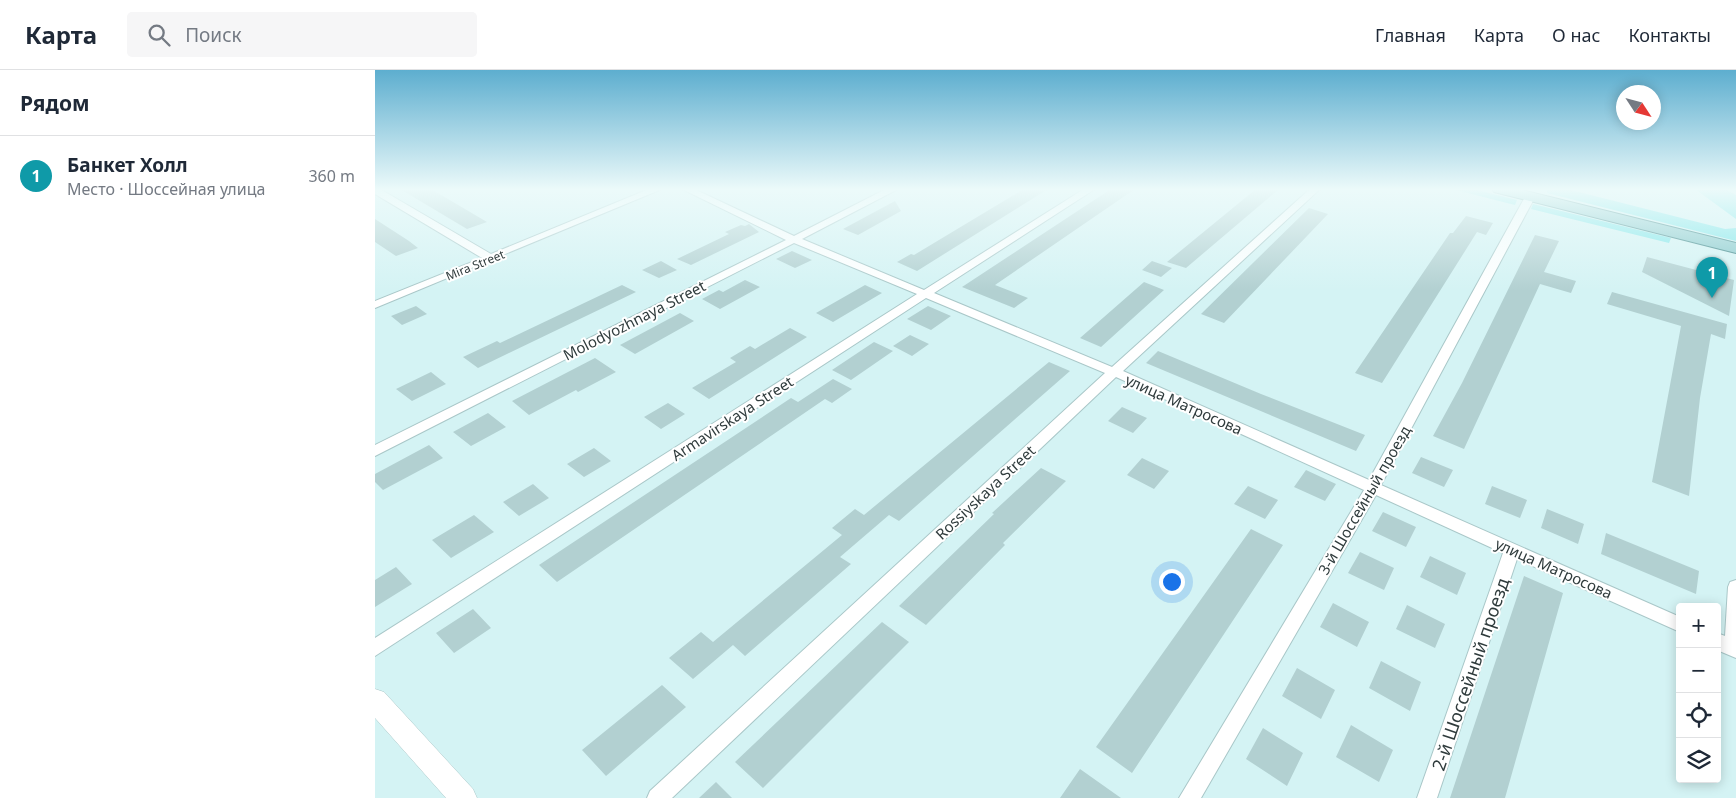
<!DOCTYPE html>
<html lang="ru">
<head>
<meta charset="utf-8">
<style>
	body { margin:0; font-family:"Noto Sans",sans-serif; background:#f6f6f7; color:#1f2937 }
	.controls { position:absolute; right:15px; bottom:15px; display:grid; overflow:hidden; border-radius:5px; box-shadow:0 2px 12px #0003 }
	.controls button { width:45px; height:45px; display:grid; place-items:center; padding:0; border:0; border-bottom:1px solid #e0e1e3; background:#fff; color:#1f2937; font:25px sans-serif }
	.compass { position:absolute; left:1241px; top:15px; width:45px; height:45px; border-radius:50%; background:#fff; box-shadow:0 2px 12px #0003; rotate:126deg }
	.you { position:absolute; left:796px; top:511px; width:18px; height:18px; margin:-12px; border:4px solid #fff; border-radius:50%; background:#1a73e8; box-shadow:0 0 0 8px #1a73e833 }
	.badge { display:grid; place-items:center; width:32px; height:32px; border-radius:50%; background:#bb2a40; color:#fff; font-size:16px; font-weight:700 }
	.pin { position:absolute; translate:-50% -41px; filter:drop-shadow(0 1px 2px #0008) }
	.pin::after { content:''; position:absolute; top:26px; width:18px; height:15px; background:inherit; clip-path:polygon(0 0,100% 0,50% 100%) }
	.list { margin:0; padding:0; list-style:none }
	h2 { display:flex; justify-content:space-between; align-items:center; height:65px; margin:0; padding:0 20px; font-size:21px }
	h2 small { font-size:16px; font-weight:400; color:#747a83 }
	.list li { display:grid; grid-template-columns:32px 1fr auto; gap:15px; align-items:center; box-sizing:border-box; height:80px; padding:0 20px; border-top:1px solid #e0e1e3 }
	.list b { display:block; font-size:19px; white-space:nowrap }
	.list p { margin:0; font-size:16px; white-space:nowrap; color:#747a83 }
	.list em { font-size:16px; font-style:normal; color:#747a83 }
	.icon { flex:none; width:28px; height:28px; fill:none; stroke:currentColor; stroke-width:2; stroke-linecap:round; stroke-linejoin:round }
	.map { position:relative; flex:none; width:1361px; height:728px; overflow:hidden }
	header { display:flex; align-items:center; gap:30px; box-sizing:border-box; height:70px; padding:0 25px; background:#fff; border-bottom:1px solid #e0e1e3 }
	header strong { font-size:24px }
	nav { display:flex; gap:28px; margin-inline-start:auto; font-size:18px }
	.search { width:350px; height:45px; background:#f6f6f7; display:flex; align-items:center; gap:12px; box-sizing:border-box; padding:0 18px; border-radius:5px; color:#747a83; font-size:19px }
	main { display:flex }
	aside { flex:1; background:#fff }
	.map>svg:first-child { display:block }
</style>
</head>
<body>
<header>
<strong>Карта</strong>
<div class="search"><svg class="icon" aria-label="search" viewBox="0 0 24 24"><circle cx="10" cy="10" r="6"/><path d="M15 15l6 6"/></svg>Поиск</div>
<nav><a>Главная</a><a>Карта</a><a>О нас</a><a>Контакты</a></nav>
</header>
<main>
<aside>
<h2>Рядом<small></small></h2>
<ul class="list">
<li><span class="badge" style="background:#0f9aa8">1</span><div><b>Банкет Холл</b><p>Место · Шоссейная улица</p></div><em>360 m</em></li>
</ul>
</aside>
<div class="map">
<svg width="1361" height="728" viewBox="0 0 1361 728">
	<rect width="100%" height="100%" fill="#d4f3f4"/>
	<path fill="#7de6e9" d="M1077 119H1098L1142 130 1140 135Z
		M1172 119H1192L1350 159 1361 158V171L1172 123Z
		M1320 119H1350L1361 125V149Z
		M1158 134 1296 168 1294 173 1156 139Z"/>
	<path fill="#b2d0d1" d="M25 119H56L112 152 92 159Z
		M649 119H673L542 201 522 192 536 184 539 185Z
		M736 119H760L620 215 653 228 639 238 587 217Z
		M881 119H904L811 198 792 192Z
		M520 131 526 141 483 165 468 159Z
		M934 138 953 144 849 253 826 244Z
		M1091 146 1118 153 1111 165 1102 162 1007 313 980 303 1075 163H1078Z
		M0 149 34 171 43 178 21 186 0 172Z
		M374 154 384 162 316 195 302 189 354 164 350 162 366 155 370 156Z
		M1160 165 1184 171 1169 202 1201 211 1196 223 1165 214 1089 379 1058 366 1087 313Z
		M417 181 437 190 420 198 401 189Z
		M1272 187 1359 210 1354 246 1267 202Z
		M286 191 302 200 284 208 267 200Z
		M777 191 797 198 786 207 767 200Z
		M370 210 385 217 345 239 327 229 344 220 348 222Z
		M769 212 789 220 726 277 705 268Z
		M247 215 261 222 103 298 88 287 122 271 125 273Z
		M490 215 507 223 458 252 441 243Z
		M1237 222 1352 254 1350 269 1336 264 1325 328 1314 426 1277 412 1306 256 1232 234Z
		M41 236 52 244 27 255 16 246Z
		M553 236 576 246 556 260 532 249Z
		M305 243 319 251 260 284 245 275Z
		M415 258 432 267 334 329 317 318 361 292 355 288 375 276 380 279Z
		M535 265 554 274 537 286 518 276Z
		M499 272 518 281 476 310 457 300Z
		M783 281 886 324 990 365 981 381 771 293Z
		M220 288 241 302 203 322 201 320 154 345 137 331Z
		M674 292 695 301 524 451 514 445 465 487 476 494 370 586 358 575 318 609 294 588 326 562 338 572 467 465 457 458 480 439 489 445Z
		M56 302 71 314 37 331 21 319Z
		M458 309 477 319 457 333 450 329 182 512 164 495 416 328 423 332Z
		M293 333 310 344 286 359 269 347Z
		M747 337 772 348 758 363 733 351Z
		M113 343 131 357 96 376 78 362Z
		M54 375 68 388 8 420 0 412V404Z
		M219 378 236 391 209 407 192 394Z
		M1046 387 1078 400 1069 417 1037 403Z
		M767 388 794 401 779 419 752 405Z
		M666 398 691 411 628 473 630 475 551 555 524 536 619 444 617 443Z
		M931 400 961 414 950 431 919 417Z
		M158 414 174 428 144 446 128 432Z
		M873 416 903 430 890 449 859 434Z
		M1117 416 1152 430 1145 448 1110 434Z
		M1172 439 1209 454 1203 474 1166 458Z
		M1008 442 1041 457 1031 477 997 461Z
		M99 445 119 462 76 488 57 470Z
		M876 459 908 475 757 703 721 677Z
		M1231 463 1324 501 1321 524 1226 484Z
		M985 482 1019 498 1009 520 973 503Z
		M1055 486 1091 503 1082 525 1045 507Z
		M21 497 37 514 0 537V510Z
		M1149 506 1188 523 1130 728H1075Z
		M958 533 994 552 982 577 945 557Z
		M1032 535 1070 554 1060 578 1021 559Z
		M98 539 116 558 79 583 61 563Z
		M507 552 534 572 388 718 360 692Z
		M1006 591 1046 612 1035 641 994 618Z
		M922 598 960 620 946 649 907 626Z
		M287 615 311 637 231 706 207 680Z
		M976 655 1018 680 1004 712 961 687Z
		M888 658 928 683 912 716 871 689Z
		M705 699 746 728H685Z
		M341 712 357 728H324Z"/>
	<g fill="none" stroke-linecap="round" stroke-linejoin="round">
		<g stroke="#a9c7c8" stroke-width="2">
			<path id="minor" d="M0 119H5L116 184 274 119H287L0 238V231L107 188 0 124Z
				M307 119H319L419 166 511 119H523L427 169 549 220 709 119H720L559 223 737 297 935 119H945L748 301 994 410 1150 127 1155 124 1158 125 1160 127 1006 415 1305 547V562L1142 489 1062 728H1042L1128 483 1001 425 826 728H804L989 420 741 307 297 728H272L275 721 730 303 551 228 0 586V568L542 224 419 173 0 386V375L411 170Z
				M1361 510V588L1342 580V563L1350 566 1353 517 1355 512Z"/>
		</g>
		<g stroke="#a9c7c8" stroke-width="1">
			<path id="tertiary" d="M0 619 9 622 98 719 102 728H71L0 648Z"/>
		</g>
		<g stroke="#337e81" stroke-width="2">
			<path id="primary" d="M1117 119H1143L1361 173V183L1119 122Z"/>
		</g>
		<use href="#minor" fill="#fff" fill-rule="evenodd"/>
		<use href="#tertiary" fill="#fff" fill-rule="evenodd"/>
		<use href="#primary" fill="#85c7ca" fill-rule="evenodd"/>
	</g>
	<linearGradient id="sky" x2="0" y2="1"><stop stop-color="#5daecf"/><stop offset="0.54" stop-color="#ecfafa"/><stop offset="1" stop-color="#ecfafa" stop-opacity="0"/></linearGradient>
	<rect width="1361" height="221" fill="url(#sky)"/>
	<g text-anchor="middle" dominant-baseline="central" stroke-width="4" stroke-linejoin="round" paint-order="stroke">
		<g font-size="12" fill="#303c3d" stroke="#fff">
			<text transform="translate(100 195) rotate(-22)">Mira Street</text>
		</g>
		<g font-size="15" fill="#303c3d" stroke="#fff">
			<text transform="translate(259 250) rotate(-27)">Molodyozhnaya Street</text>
			<text transform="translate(809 334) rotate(24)">улица Матросова</text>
			<text transform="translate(357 348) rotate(-33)">Armavirskaya Street</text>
			<text transform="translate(610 422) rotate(-43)">Rossiyskaya Street</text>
			<text transform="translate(989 430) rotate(-60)">3-й Шоссейный проезд</text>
			<text transform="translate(1179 498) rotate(24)">улица Матросова</text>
		</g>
		<g font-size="18" fill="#303c3d" stroke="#fff">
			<text transform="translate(1095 604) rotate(-71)">2-й Шоссейный проезд</text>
		</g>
	</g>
</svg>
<div class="controls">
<button>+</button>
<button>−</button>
<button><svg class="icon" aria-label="locate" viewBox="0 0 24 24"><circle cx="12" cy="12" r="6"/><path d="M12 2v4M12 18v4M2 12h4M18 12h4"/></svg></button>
<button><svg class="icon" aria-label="layers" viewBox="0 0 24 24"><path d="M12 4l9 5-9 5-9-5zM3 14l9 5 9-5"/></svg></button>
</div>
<svg class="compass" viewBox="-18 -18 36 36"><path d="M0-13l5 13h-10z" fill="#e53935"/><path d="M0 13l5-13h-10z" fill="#747a83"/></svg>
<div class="you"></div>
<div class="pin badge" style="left:1337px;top:228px;background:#0f9aa8">1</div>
</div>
</main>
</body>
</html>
